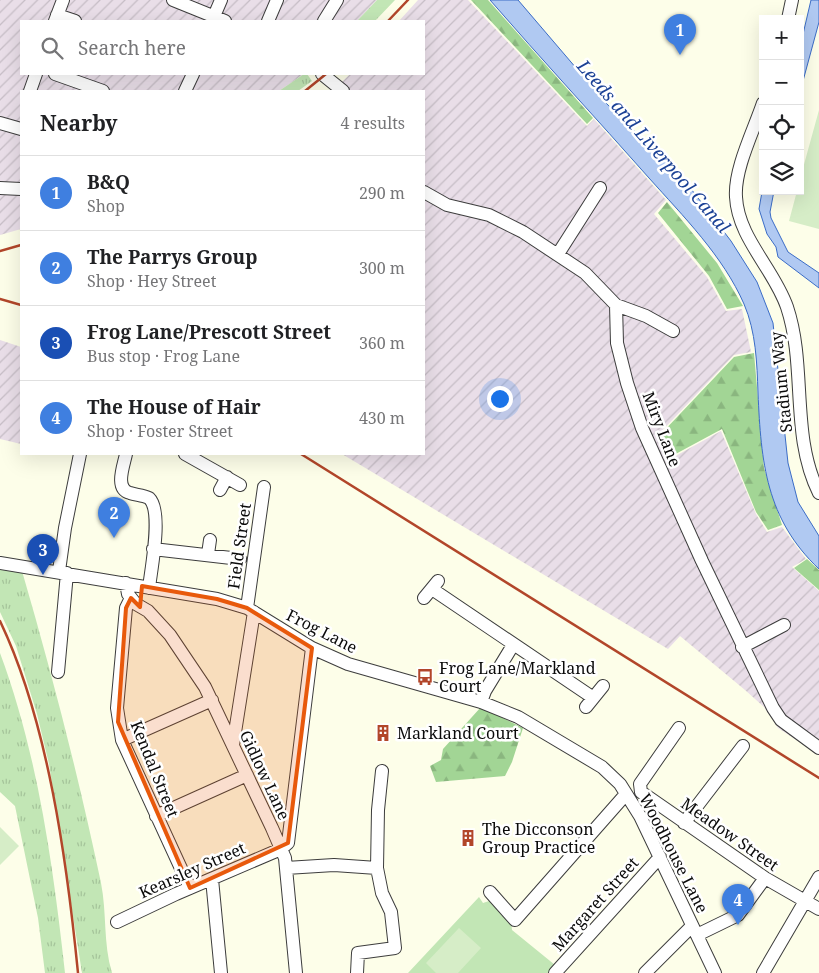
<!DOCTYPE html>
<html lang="en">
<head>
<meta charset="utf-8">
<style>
	body { margin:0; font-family:"Noto Serif",serif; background:#f6f6f6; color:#202124 }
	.controls { position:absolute; right:15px; top:15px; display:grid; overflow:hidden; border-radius:0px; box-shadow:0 5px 20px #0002 }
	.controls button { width:45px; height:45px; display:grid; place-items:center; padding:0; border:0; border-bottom:1px solid #e0e0e0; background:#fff; color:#202124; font:25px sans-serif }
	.you { position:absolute; left:499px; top:398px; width:18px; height:18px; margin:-12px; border:4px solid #fff; border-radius:50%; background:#1a73e8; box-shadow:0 0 0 8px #1a73e833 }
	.badge { display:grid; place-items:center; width:32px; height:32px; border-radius:50%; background:#b2462a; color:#fff; font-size:16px; font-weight:700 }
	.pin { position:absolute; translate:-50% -41px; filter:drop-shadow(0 1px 2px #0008) }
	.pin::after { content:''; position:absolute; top:26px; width:18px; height:15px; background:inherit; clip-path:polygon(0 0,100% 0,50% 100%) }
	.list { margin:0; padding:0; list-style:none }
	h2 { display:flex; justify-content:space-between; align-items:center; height:65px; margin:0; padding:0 20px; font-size:21px }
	h2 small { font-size:16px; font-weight:400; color:#757577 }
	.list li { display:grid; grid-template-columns:32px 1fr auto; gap:15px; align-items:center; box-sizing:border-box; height:75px; padding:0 20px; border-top:1px solid #e0e0e0 }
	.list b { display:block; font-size:19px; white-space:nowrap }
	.list p { margin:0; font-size:16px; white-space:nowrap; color:#757577 }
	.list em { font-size:16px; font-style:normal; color:#757577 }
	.icon { flex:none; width:28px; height:28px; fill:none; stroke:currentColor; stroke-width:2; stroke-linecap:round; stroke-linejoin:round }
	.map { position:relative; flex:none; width:819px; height:973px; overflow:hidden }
	.search { position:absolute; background:#fff; box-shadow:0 5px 20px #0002; left:20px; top:20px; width:405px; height:55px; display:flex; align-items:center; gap:12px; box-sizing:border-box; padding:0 18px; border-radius:0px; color:#757577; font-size:19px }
	.panel { position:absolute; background:#fff; box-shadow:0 5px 20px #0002; left:20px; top:90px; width:405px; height:365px; border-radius:0px }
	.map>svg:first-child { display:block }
</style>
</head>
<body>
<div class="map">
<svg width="819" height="973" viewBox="0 0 819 973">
	<defs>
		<pattern id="industrial-furrows" width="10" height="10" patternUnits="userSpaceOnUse" patternTransform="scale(1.25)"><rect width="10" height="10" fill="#e9dee8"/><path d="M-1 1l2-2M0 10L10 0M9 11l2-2" fill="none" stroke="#c6bdc6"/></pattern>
		<pattern id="grass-tufts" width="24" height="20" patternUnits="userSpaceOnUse" patternTransform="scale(1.25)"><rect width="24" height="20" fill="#c2e6b5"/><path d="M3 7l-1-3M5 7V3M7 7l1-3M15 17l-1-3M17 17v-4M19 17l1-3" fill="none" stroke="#a5c49a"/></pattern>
		<pattern id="forest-firs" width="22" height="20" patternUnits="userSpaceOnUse" patternTransform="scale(1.25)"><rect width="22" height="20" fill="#a2d595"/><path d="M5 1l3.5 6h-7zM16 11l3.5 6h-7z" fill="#8ab67f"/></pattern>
	</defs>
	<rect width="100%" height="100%" fill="#fdfee9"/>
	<path fill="url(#industrial-furrows)" d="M0 0H377L357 21H21V74H304L279 91H21V229L0 235Z
		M418 0H468L587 126 594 119 666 200 654 214 707 277 726 311 742 309 751 352 734 355 658 435 670 459 721 431 756 514 767 532 782 527 806 559 792 567 819 591V755L778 728 764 707 745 690 680 636 668 649 342 454H424V91H351L342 82 350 74H424V21H399Z
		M0 340 21 347V444L0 439Z"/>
	<path fill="url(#grass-tufts)" d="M377 0H395L375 21H357Z
		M304 74H307L312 81 298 91H279Z
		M0 570 22 571C52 674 79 778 101 883 107 913 103 943 112 973H82L49 764 37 714 16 646 0 612Z
		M0 653C38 755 53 865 65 973H45L38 918 15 806 0 792Z"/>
	<path fill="url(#forest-firs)" d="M471 0H488L593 118 587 124Z
		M667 202 717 263 743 306 727 309 709 276 658 213Z
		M754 353 764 468 782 525 768 530 756 512 722 429 670 457 660 435 734 357Z
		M807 559 819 570V590L794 568Z
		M481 707 523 728 512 762 505 776 436 782 430 766 441 760 443 749Z"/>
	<path fill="#c2e6b5" d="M479 897 483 903 492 900 511 921 512 930 555 965 548 973H408Z"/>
	<path fill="#d6edc7" d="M819 110V229L789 221 797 191H800V179Z
		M0 827 19 846 0 865Z
		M459 928 481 948 458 973H436L426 963Z"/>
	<path fill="#b0c9f2" stroke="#3b6cc6" d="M490 0H518L606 103 685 181 731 241 757 282 773 323 788 463 798 502 819 536V569C766 519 761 462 758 393 757 363 756 332 744 304 723 256 683 216 649 178 596 118 542 60 490 0Z
		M811 0H819V22L800 92V47Z
		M763 186V191H774L770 212 771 218 788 252 819 273V288L778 257 776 247 767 234 759 209Z"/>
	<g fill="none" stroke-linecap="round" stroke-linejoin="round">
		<g stroke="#3d3d3d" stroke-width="14">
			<path id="minor" d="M173 0 225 21
				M57 15 75 21
				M788 19 792 0
				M55 21 63 0
				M212 21 221 0
				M268 21 277 0
				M324 21 337 0
				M55 74 103 91
				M322 74 343 91
				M30 91 36 74
				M185 91 193 74
				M763 103C754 130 734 169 736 197 738 238 774 269 787 307 807 367 790 435 819 493
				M0 123 21 129
				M0 188 21 189
				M424 192 447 205 489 215 523 232 585 273 616 305 617 343 627 383 642 428 702 561 773 708 781 720 819 748
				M558 254 600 188
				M616 305 646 316 673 331
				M126 454C124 465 114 489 130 493 136 495 143 495 149 498 163 511 151 569 149 588
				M185 454 240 485
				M220 490 227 477
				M153 549 240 559
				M208 554 210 540
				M0 563 217 599 247 608 312 648 348 664 481 702 518 717 602 767 620 784 640 816 715 973
				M59 571 65 528 80 454
				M126 583 128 594 136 604 148 611 170 635 205 687 272 828 285 858 296 973
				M432 589 592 697
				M131 598 126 608 117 708 122 740 190 888
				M424 598 438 581
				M247 608 264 487
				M742 647 784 625
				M58 672 67 573
				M481 702 485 691 513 645
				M586 707 603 686
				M679 728 640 784 641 792 765 878 819 909
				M122 740 212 700
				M233 745 254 612
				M156 816 247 775
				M684 823 743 746
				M286 868 334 865 377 868 382 893 391 912 395 948 358 953 357 973
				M377 868 378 810 382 771
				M212 879 221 973
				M490 892 515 920 626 794
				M117 922 176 894 281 849 288 843 312 648
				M697 935 738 915 765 878
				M555 973 660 857
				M645 973 692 926
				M763 973 819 877"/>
		</g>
		<use href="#minor" stroke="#fff" stroke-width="12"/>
		<path stroke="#b2462a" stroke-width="2.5" d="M388 21 408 0
			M305 91 326 74
			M0 251 21 245
			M0 299 21 305
			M301 454 819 778
			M0 621C48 721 67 862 78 973"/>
	</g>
	<path fill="#e8590c" fill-opacity="0.2" stroke="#e8590c" stroke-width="4" stroke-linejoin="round" d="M142 586 217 599 247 608 312 648 288 843 190 888 118 722 126 608 131 598 140 607Z"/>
	<defs>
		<g id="bus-bare" transform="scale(1.35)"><path d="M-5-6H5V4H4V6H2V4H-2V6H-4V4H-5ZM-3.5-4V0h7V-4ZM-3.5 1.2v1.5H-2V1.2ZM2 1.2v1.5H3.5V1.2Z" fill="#b2462a" stroke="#fff" stroke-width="2.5" paint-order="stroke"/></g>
		<g id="building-bare" transform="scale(1.35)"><path d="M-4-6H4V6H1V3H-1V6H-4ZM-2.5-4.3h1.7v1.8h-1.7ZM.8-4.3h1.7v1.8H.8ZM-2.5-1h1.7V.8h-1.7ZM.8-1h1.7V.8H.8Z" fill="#b2462a" stroke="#fff" stroke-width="2.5" paint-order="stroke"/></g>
	</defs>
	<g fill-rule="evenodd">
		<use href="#bus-bare" x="425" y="677"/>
		<use href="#building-bare" x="383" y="733"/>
		<use href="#building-bare" x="468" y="838"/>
	</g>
	<g text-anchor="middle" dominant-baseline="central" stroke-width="5" stroke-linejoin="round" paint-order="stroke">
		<g font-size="16" fill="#0a0a0a" stroke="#fff">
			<text transform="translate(781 382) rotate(-96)">Stadium Way</text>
			<text transform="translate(662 429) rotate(69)">Miry Lane</text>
			<text transform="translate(239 546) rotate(-82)">Field Street</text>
			<text transform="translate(322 631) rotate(27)">Frog Lane</text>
			<text transform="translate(155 769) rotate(68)">Kendal Street</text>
			<text transform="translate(265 775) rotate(65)">Gidlow Lane</text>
			<text transform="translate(730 834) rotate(35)">Meadow Street</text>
			<text transform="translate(674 853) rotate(63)">Woodhouse Lane</text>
			<text transform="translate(192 870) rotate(-24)">Kearsley Street</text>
			<text transform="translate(595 904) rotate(-48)">Margaret Street</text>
		</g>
		<g font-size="16" fill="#0a0a0a" stroke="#fff" text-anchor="start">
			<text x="439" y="668">Frog Lane/Markland<tspan x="439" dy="18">Court</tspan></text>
			<text x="397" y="733">Markland Court</text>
			<text x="482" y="829">The Dicconson<tspan x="482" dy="18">Group Practice</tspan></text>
		</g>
		<g font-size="18" font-style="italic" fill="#1b4195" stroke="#fff">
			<text transform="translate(654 146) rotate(49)">Leeds and Liverpool Canal</text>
		</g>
	</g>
</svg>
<div class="controls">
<button>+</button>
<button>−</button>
<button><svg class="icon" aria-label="locate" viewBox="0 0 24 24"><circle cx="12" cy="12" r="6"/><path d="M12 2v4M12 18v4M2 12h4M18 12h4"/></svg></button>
<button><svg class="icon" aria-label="layers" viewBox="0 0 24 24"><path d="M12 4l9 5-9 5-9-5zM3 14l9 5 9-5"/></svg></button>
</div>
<div class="you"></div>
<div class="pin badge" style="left:680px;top:55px;background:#3f7fe0">1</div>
<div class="pin badge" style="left:114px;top:538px;background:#3f7fe0">2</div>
<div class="pin badge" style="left:43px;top:575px;background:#1a4fb4">3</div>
<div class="pin badge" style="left:738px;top:925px;background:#3f7fe0">4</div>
<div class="search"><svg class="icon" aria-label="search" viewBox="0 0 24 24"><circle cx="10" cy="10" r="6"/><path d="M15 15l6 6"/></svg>Search here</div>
<section class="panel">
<h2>Nearby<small>4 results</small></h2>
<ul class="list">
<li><span class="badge" style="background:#3f7fe0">1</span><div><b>B&amp;Q</b><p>Shop</p></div><em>290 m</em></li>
<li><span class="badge" style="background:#3f7fe0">2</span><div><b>The Parrys Group</b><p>Shop · Hey Street</p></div><em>300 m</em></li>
<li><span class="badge" style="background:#1a4fb4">3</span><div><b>Frog Lane/Prescott Street</b><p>Bus stop · Frog Lane</p></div><em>360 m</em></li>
<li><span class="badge" style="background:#3f7fe0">4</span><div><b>The House of Hair</b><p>Shop · Foster Street</p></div><em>430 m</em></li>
</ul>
</section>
</div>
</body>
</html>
